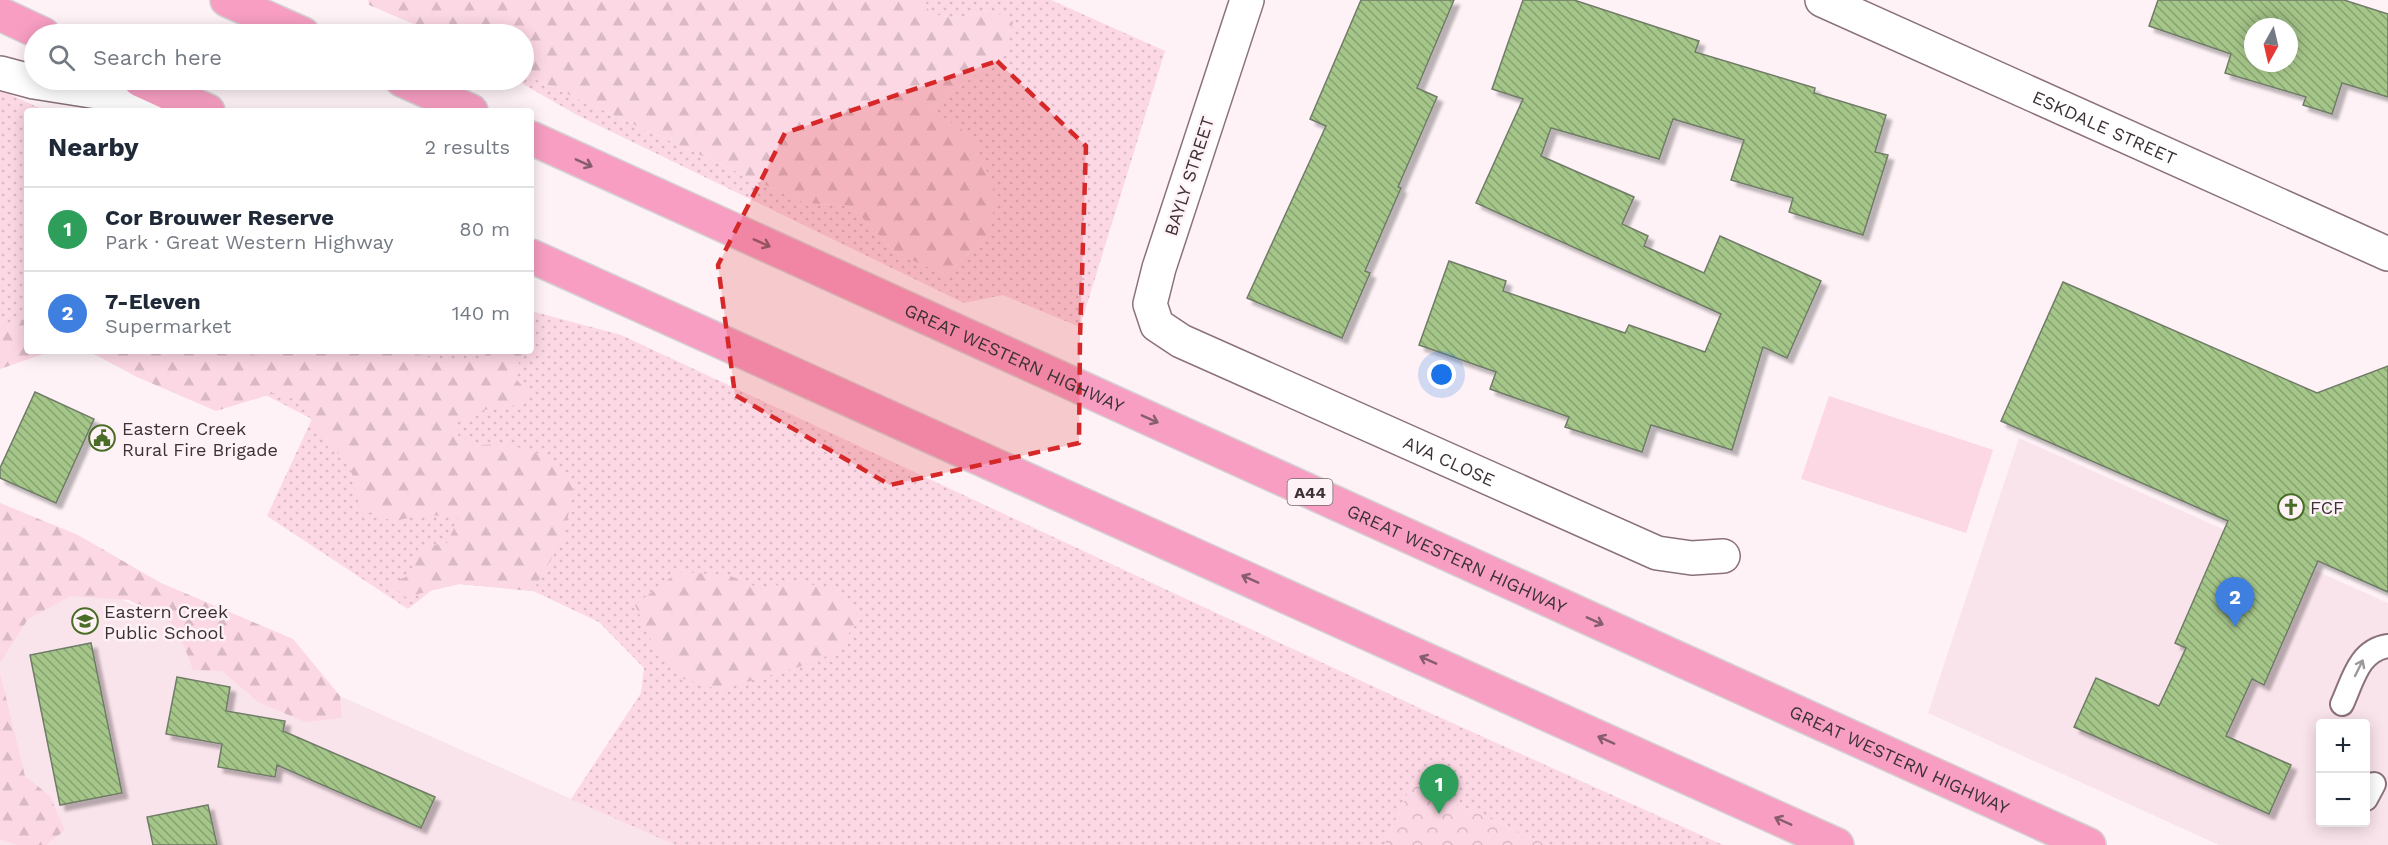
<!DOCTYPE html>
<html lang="en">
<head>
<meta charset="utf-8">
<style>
	body { margin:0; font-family:"Work Sans",sans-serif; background:#f6f6f7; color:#1f2937 }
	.controls { position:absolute; right:18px; bottom:18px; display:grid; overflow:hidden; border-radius:6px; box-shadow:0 3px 15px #0003 }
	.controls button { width:54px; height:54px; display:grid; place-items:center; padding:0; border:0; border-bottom:2px solid #e0e1e3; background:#fff; color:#1f2937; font:30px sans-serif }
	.compass { position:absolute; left:2244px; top:18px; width:54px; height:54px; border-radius:50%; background:#fff; box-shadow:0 3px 15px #0003; rotate:188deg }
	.you { position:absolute; left:1442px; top:375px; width:21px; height:21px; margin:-15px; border:4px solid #fff; border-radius:50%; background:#1a73e8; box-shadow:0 0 0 9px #1a73e833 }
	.badge { display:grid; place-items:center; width:39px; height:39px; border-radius:50%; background:#1a73e8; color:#fff; font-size:20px; font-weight:700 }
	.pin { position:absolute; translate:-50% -50px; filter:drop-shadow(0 2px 3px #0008) }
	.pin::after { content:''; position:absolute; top:32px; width:21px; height:18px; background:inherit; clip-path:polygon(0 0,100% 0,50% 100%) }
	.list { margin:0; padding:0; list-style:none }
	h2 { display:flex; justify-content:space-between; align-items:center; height:78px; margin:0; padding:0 24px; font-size:26px }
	h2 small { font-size:20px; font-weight:400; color:#747a83 }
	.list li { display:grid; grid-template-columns:39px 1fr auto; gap:18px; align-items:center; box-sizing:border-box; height:84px; padding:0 24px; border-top:2px solid #e0e1e3 }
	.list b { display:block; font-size:22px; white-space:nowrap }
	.list p { margin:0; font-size:20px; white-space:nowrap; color:#747a83 }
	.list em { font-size:20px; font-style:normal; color:#747a83 }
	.icon { flex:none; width:33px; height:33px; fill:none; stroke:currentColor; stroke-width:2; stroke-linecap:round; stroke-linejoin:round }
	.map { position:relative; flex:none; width:2388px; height:845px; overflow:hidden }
	.search { position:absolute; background:#fff; box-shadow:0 3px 15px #0003; left:24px; top:24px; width:510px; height:66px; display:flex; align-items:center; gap:15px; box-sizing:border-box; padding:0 21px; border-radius:33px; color:#747a83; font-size:22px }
	.panel { position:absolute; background:#fff; box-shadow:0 3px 15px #0003; left:24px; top:108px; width:510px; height:246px; border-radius:6px }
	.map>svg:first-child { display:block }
</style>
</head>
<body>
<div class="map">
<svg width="2388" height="845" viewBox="0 0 2388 845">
	<defs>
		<pattern id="grass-dots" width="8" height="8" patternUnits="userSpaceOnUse" patternTransform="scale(1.5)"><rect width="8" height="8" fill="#fcd7e4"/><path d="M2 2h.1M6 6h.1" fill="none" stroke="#d9b9c4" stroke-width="1.8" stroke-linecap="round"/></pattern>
		<pattern id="forest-firs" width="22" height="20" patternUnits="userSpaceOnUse" patternTransform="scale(1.5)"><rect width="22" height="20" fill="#fcd7e4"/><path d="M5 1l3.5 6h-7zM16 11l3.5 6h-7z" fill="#d9b9c4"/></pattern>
		<pattern id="park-crowns" width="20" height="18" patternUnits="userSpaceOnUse" patternTransform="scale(1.5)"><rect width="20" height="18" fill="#fcd7e4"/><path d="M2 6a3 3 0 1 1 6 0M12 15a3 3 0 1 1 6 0" fill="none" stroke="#d9b9c4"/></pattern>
		<pattern id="building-back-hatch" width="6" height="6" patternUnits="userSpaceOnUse" patternTransform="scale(1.5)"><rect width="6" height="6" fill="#a5c689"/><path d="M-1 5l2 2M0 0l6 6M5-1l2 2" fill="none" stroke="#88a171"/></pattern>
		<filter id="shadow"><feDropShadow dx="5.5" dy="5.5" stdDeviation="1.5" flood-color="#0004"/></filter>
	</defs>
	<rect width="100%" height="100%" fill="#fef2f6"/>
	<path fill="#fae4eb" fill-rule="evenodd" d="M2019 438 2388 603V845H2219L1928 713ZM2320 724H2366V822H2320Z
		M0 546 340 696 675 845H0Z"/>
	<path fill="url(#grass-dots)" d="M925 0H1051L1165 51 1080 327 1003 295 964 303 577 115 516 80H524V74L805 203 851 206 896 253 946 275 987 236 973 137 930 109 1005 53 992 10 955 18 930 14Z
		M0 90 46 111H27V322L0 338Z
		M531 311 621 335 1428 712 1723 845H1548L1412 784 1384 845H675L571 799 641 693 644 668 599 622 533 591 459 584 433 589 408 609 267 516 312 419 180 351H531Z"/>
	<path fill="url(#forest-firs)" d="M368 0H925L930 14 955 18 992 10 1013 22 1005 53 930 109 973 137 997 197 987 236 946 275 896 253 851 206 805 203 524 74V34H437L369 5Z
		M27 319V351H52L0 369V325Z
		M88 351H240C256 357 276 359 291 351H401L451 362 478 361 490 351H520L522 356 513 376 529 393 516 405 484 410 452 425 460 438 478 445 508 444 543 455 575 481 564 536 533 591 459 584 405 597 390 584 410 575 419 547 447 543 460 515 417 516 394 521 360 511 355 483 347 459 327 446 300 401 275 393 216 411 137 377Z
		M0 503 78 535 161 583 293 639 340 696 342 718 305 722 258 702 222 671 193 670 183 643 172 624 129 600 71 596 28 619 0 663Z
		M678 572 728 575 759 588 799 582 838 590 860 619 834 653 805 665 720 690 681 678 651 640 635 605Z
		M0 673 25 776 50 796 65 830 46 845H17L0 839Z"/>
	<path fill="url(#park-crowns)" d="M1412 784 1548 845H1384Z"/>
	<path fill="#fcd7e4" d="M1829 396 1993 450 1966 533 1801 479Z"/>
	<path fill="url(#building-back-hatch)" stroke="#707c67" stroke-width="1.5" fill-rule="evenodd" filter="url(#shadow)" d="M1361 0H1454L1417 88 1437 97 1398 187 1401 188 1365 271 1370 273 1342 338 1247 298 1326 126 1310 119Z
		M1523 0H1574L1699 41 1695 52 1815 88 1814 93 1886 115 1875 152 1888 155 1863 235 1789 212 1793 198 1731 180 1744 140 1673 119 1659 159 1551 128 1541 156 1634 197 1622 224 1648 236 1644 246 1704 273 1720 236 1821 281 1787 358 1763 347 1732 450 1651 425 1642 452 1565 427 1569 417 1490 389 1496 372 1419 345 1449 261 1506 281 1503 291 1625 333 1629 325 1705 352 1721 314 1476 203 1523 99 1492 89Z
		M2158 0H2344L2388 14V97L2342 83 2332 114 2303 105 2306 97 2225 73 2231 54 2149 26ZM2253 27H2289V63H2253Z
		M2063 282 2317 393 2388 366V592L2318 561 2264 685 2252 679 2226 736 2291 765 2269 814 2074 727 2096 678 2159 706 2186 648 2175 643 2228 521 2001 421Z
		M35 392 94 419 56 503 0 478V468Z
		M91 643 122 793 60 805 30 655Z
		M177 677 230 687 226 711 285 721 283 731 435 797 421 828 277 765 275 777 218 767 222 744 166 734Z
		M208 805 217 845H153L147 817Z"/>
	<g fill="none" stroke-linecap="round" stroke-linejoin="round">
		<g stroke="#8b717a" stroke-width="26">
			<path id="lane" d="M2342 704C2353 680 2359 650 2388 646
				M2366 799 2374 784"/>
		</g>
		<g stroke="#8b717a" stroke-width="36">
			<g id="street">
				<path id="s1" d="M1247 0 1159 268 1150 304 1157 325 1181 341 1657 553 1692 558 1723 556"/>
				<path id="s2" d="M1822 0 2388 254"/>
			</g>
		</g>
		<g stroke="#8b717a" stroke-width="36">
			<path id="secondary" d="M0 73 34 82 186 106"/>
		</g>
		<g stroke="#d4d2d3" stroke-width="36">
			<g id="highway">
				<path d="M227 0 303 34"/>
				<path d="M0 14 43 34"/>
				<path d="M140 80 208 111"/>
				<path d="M402 80 471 111"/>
				<path id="s3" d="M531 138 2089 845"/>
				<path d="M531 256 1837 845"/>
			</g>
		</g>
		<use href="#lane" stroke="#fff" stroke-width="22"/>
		<use href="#street" stroke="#fff" stroke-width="33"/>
		<use href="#secondary" stroke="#fff" stroke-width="33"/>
		<use href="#highway" stroke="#f79ec2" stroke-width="33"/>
	</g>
	<defs><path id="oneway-shaft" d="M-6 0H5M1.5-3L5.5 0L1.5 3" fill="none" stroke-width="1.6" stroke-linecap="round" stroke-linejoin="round" transform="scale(1.5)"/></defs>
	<g stroke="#875d6d">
		<use href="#oneway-shaft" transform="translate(584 163) rotate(24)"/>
		<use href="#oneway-shaft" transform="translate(762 243) rotate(24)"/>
		<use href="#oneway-shaft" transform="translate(1150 419) rotate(24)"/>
		<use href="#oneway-shaft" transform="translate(1250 579) rotate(-156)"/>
		<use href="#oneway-shaft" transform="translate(1595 621) rotate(24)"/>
		<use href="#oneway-shaft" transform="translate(1428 660) rotate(-156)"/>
		<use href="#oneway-shaft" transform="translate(1606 740) rotate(-156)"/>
		<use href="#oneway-shaft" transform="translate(1783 821) rotate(-156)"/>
	</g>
	<use stroke="#9e989a" href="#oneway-shaft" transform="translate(2359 668) rotate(-64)"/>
	<path fill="#d62828" fill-opacity="0.2" stroke="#d62828" stroke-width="4.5" stroke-dasharray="12 8" stroke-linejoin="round" d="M997 61 1086 146 1080 338 1079 443 890 485 735 395 718 265 785 133Z"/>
	<defs>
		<g id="civic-ring" transform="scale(1.35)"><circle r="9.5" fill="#fef2f6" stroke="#496d26" stroke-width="1.5"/><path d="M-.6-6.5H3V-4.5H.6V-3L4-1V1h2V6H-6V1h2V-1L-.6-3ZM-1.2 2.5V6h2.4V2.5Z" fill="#496d26"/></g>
		<g id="church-ring" transform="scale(1.35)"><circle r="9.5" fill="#fef2f6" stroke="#496d26" stroke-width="1.5"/><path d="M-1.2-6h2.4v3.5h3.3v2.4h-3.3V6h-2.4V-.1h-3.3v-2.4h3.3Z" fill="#496d26"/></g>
		<g id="school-ring" transform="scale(1.35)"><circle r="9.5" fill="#fef2f6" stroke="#496d26" stroke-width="1.5"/><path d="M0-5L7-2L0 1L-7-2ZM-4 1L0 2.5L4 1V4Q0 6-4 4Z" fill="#496d26"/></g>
	</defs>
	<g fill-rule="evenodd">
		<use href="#civic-ring" x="102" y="438"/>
		<use href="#church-ring" x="2291" y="507"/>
		<use href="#school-ring" x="85" y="621"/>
	</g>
	<g text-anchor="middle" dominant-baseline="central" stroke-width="5" stroke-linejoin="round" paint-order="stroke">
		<rect fill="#fef2f6" stroke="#766b6f" stroke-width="1.5" x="1287.5" y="479" width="45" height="26" rx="4.5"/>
		<g font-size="16" font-weight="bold" fill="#3c3135">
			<text x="1310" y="492">A44</text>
		</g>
		<g font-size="18" fill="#3c3135" stroke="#fef2f6">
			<text stroke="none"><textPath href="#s2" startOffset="310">ESKDALE STREET</textPath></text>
			<text transform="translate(1189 176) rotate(-72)">BAYLY STREET</text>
			<text stroke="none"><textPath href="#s3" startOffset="531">GREAT WESTERN HIGHWAY</textPath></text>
			<text stroke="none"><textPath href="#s1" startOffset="664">AVA CLOSE</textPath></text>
			<text stroke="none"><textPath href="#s3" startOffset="1017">GREAT WESTERN HIGHWAY</textPath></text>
			<text stroke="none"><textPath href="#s3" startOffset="1503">GREAT WESTERN HIGHWAY</textPath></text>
		</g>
		<g font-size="18" fill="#3c3135" stroke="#fef2f6" text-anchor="start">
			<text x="122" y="428">Eastern Creek<tspan x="122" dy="21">Rural Fire Brigade</tspan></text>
			<text x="2310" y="507">FCF</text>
			<text x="104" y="611">Eastern Creek<tspan x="104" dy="21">Public School</tspan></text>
		</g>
	</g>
</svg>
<div class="controls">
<button>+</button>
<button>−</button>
</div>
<svg class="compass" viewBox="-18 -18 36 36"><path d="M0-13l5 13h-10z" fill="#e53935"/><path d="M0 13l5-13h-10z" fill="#747a83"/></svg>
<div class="you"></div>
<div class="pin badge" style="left:1439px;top:814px;background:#2e9e5b">1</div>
<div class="pin badge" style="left:2235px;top:627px;background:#3f7fe0">2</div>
<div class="search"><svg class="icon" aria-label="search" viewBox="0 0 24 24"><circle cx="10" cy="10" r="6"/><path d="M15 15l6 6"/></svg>Search here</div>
<section class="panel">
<h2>Nearby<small>2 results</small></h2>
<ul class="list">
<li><span class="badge" style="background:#2e9e5b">1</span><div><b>Cor Brouwer Reserve</b><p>Park · Great Western Highway</p></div><em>80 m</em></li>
<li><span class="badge" style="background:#3f7fe0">2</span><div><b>7-Eleven</b><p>Supermarket</p></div><em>140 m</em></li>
</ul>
</section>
</div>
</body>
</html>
